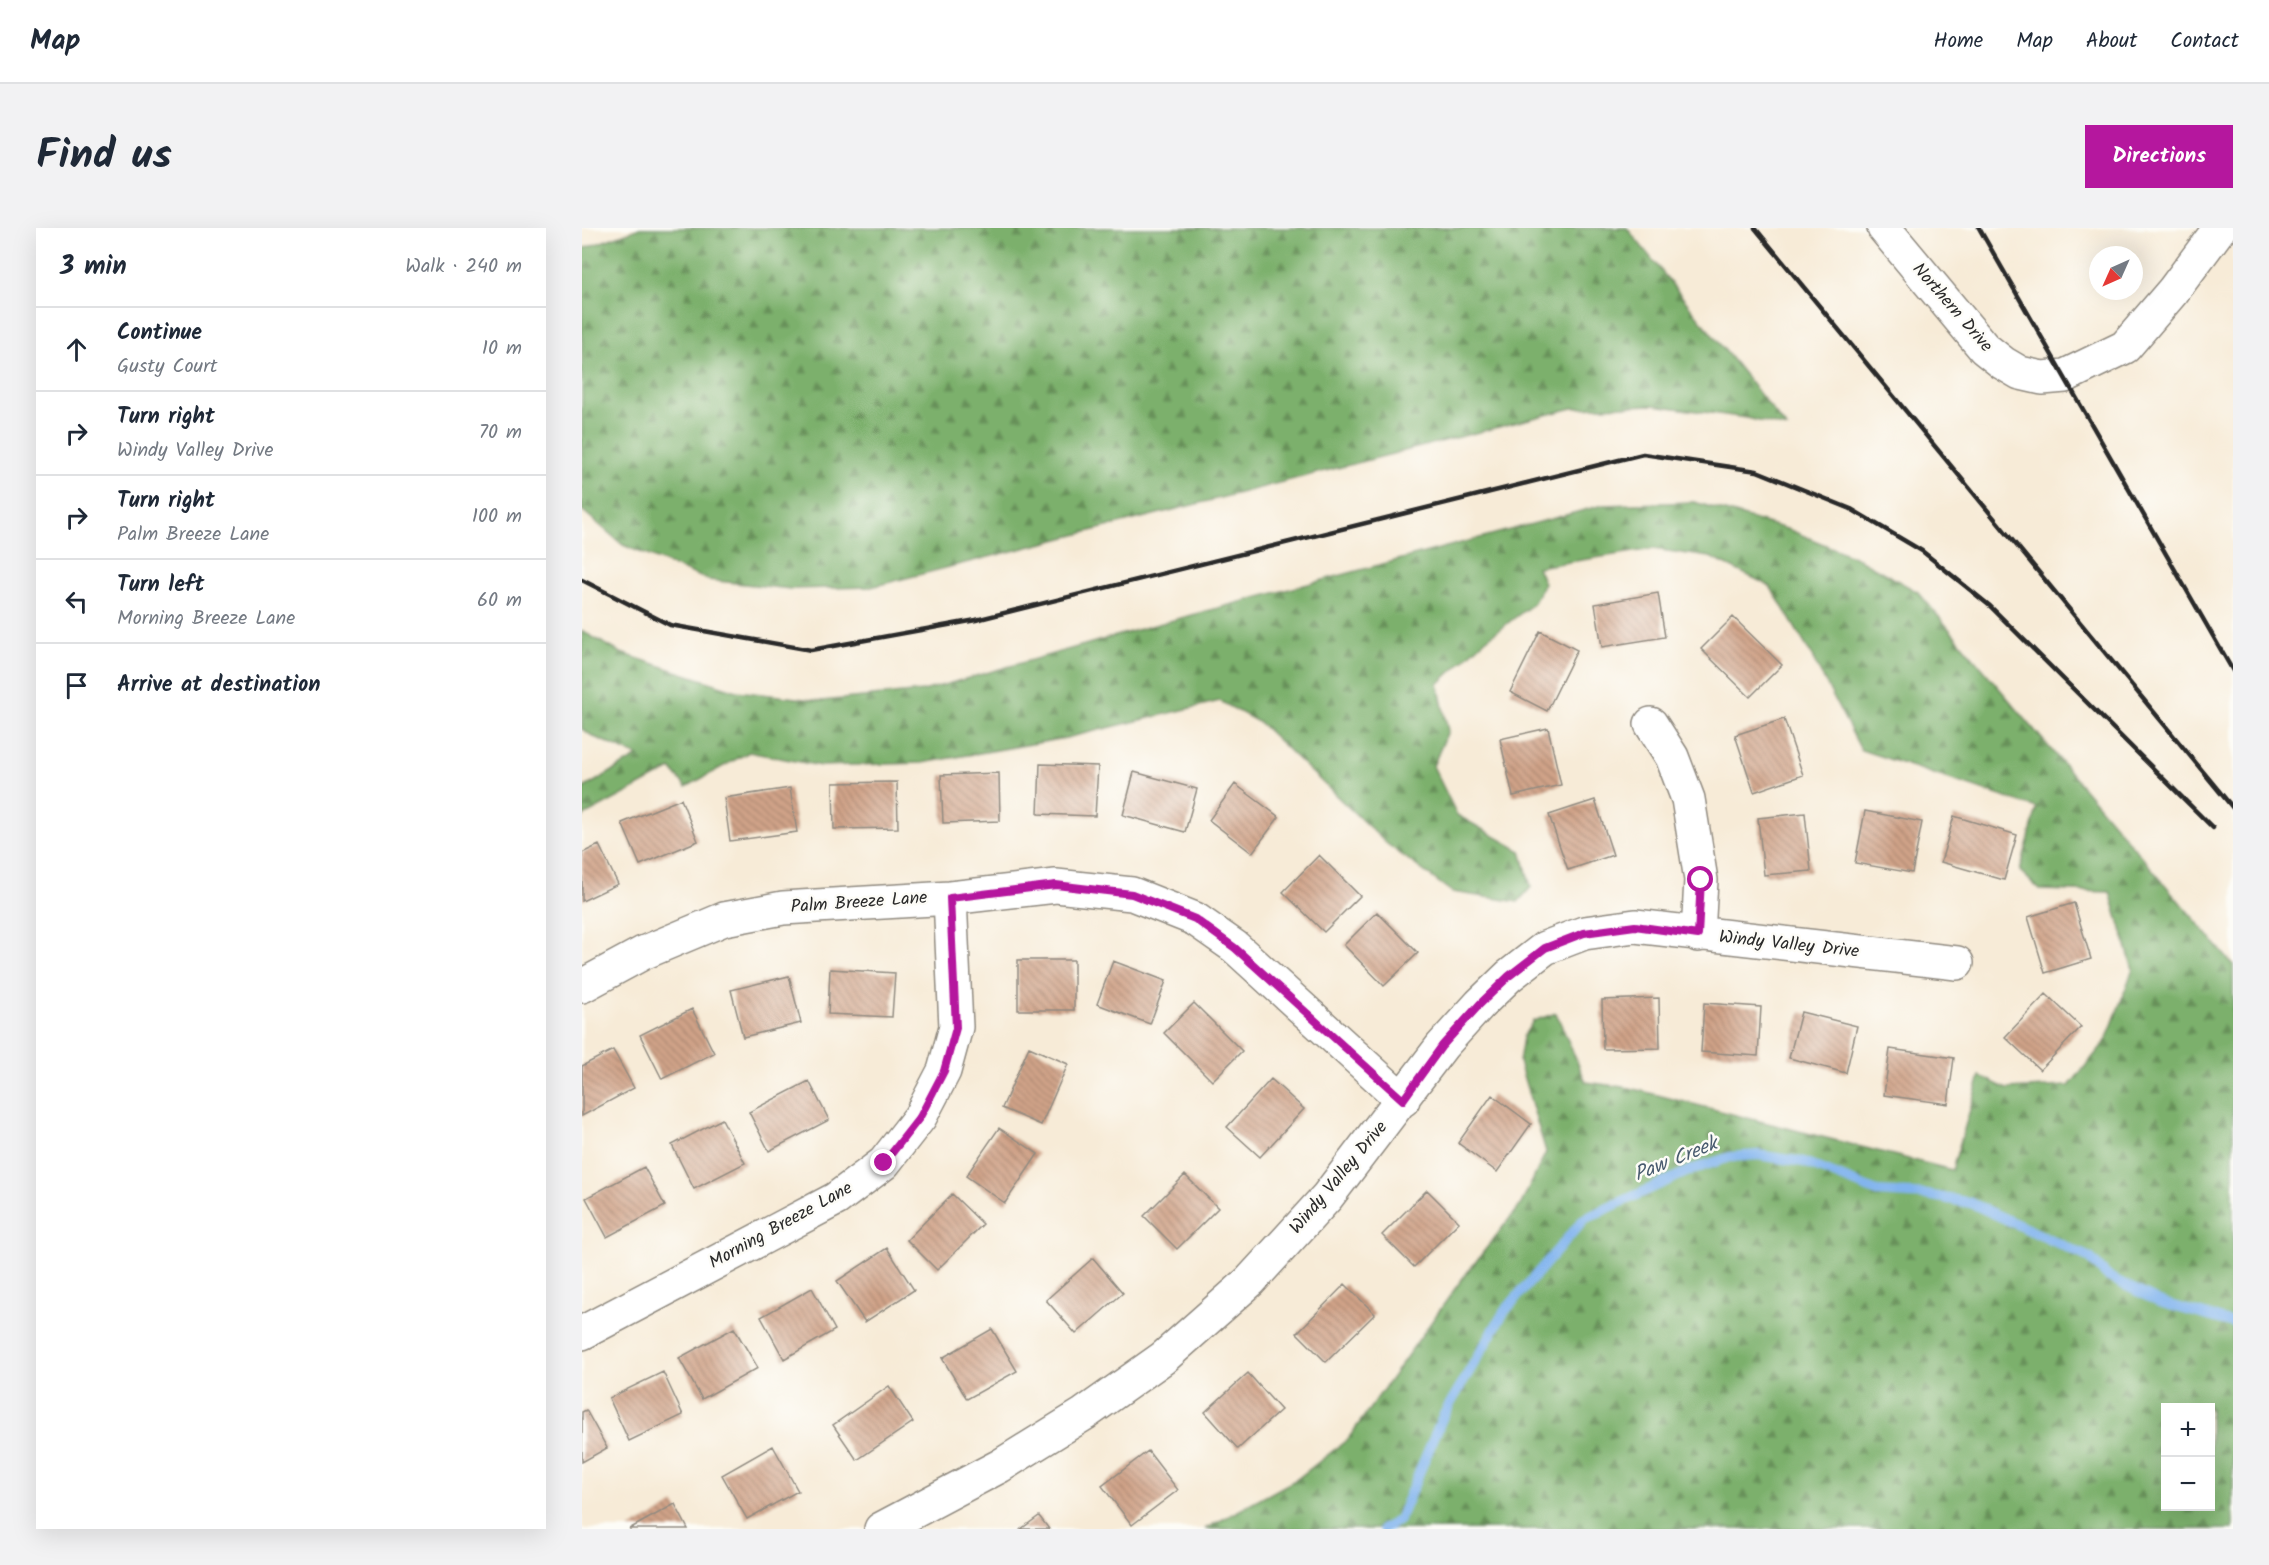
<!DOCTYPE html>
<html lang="en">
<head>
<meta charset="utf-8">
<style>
	body { margin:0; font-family:Kalam,sans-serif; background:#f2f2f3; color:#1f2937 }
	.controls { position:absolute; right:18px; bottom:18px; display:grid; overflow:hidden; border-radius:0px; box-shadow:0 6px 24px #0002 }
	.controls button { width:54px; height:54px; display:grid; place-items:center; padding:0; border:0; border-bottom:2px solid #e0e1e3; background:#fff; color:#1f2937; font:30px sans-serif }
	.compass { position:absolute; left:1507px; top:18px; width:54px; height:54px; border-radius:50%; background:#fff; box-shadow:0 6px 24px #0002; rotate:225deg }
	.stop { position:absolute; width:18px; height:18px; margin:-14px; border:4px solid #b5179e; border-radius:50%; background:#fff }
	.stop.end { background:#b5179e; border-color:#fff; box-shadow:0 2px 6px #0008 }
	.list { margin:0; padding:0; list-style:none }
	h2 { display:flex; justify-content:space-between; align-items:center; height:78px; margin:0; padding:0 24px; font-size:26px }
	h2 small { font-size:20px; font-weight:400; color:#747a83 }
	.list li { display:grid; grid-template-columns:39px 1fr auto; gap:18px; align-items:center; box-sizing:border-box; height:84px; padding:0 24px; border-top:2px solid #e0e1e3 }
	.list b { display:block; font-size:22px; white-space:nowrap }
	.list p { margin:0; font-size:20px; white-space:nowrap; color:#747a83 }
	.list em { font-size:20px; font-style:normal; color:#747a83 }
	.icon { flex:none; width:33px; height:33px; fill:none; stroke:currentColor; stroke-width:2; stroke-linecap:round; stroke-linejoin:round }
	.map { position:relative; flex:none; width:1651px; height:1301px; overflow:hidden; border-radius:0px }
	header { display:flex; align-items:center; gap:36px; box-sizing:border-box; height:84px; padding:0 30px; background:#fff; border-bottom:2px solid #e0e1e3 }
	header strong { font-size:28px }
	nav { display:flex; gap:33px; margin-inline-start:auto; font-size:21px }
	.intro { display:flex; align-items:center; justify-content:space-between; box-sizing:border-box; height:144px; padding:0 36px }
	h1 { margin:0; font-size:42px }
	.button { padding:15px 27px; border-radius:0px; background:#b5179e; color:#fff; font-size:21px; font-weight:700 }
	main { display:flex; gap:36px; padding:0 36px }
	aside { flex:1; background:#fff; border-radius:0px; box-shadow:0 6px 24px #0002 }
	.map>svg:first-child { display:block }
</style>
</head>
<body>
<header>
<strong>Map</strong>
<nav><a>Home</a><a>Map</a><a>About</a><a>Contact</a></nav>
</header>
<div class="intro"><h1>Find us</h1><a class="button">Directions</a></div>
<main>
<aside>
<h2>3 min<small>Walk · 240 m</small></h2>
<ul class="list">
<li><svg class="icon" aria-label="ahead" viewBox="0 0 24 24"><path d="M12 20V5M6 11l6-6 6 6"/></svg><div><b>Continue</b><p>Gusty Court</p></div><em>10 m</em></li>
<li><svg class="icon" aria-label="right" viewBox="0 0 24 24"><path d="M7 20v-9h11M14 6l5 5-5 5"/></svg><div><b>Turn right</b><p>Windy Valley Drive</p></div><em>70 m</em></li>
<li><svg class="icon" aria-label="right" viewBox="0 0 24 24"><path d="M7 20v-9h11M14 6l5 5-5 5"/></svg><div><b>Turn right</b><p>Palm Breeze Lane</p></div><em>100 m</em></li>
<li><svg class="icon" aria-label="left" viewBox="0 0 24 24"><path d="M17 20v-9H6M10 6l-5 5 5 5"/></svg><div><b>Turn left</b><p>Morning Breeze Lane</p></div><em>60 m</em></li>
<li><svg class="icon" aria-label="arrive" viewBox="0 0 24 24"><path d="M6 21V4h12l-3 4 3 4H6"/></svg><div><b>Arrive at destination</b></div></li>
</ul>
</aside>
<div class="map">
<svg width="1651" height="1301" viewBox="0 0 1651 1301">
	<defs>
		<pattern id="forest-firs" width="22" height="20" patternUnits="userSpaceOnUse" patternTransform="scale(1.5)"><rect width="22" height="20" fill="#7cb06c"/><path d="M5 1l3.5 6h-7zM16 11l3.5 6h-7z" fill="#668f59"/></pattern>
		<pattern id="building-back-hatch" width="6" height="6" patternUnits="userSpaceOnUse" patternTransform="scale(1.5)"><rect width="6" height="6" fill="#d0a388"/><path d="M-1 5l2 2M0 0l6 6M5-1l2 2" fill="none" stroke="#a9856f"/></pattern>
	</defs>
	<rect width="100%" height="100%" fill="#fdfcf7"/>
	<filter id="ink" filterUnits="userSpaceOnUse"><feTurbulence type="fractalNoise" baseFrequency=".0167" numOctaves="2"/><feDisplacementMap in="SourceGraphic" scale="12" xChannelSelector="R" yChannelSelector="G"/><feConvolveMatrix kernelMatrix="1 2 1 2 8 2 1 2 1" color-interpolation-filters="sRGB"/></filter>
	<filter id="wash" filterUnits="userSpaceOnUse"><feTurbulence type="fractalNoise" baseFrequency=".008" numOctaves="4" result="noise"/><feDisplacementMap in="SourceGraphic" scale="24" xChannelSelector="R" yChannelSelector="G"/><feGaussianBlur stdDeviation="1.35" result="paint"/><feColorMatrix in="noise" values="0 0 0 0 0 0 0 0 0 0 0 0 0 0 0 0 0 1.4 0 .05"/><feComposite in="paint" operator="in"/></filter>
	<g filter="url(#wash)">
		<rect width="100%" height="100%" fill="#f7ebd7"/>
		<path fill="url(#forest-firs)" stroke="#546e4c" stroke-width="1.5" fill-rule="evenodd" d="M58 0H1045L1205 200 1165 190 1071 177 991 180 289 359 209 361 126 352 41 317 0 282V21Z
			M1112 274 1208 302 1277 331 1336 364 1651 737V1301H623L715 1251 766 1211 877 1055 939 976 964 924 937 834 941 809 951 793 974 785 1004 854 1048 860 1370 942 1398 848 1425 861 1487 858 1524 813 1551 741 1528 664 1458 662 1438 643 1455 580 1279 522 1226 421 1188 358 1128 329 1071 321 955 339 962 355 951 376 902 413 856 456 866 503 851 538 875 587 939 623 949 659 936 674 870 664 805 616 678 495 638 473 484 510 340 535 239 538 167 524 104 559 89 541 0 589V561L56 528 12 509 0 501V403L39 425 155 463 240 473 341 463 569 398 1021 277ZM1584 1180H1628V1278H1584Z"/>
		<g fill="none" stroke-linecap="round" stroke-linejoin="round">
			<path stroke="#81b4ee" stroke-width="10" d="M801 1301 817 1292 861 1188 922 1084 1002 991 1109 942 1148 929 1176 927 1222 934 1295 964 1345 967 1389 975 1508 1030 1525 1048 1577 1074 1651 1095"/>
		</g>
		<g id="blocks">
			<path fill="url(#building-back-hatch)" d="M1076 365 1083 409 1020 419 1013 376Z
				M1151 389 1200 437 1168 469 1119 421Z
				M958 403 995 422 965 483 928 464Z
				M1202 491 1221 547 1172 564 1153 507Z
				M966 500 979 557 931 568 918 511Z
				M458 536 516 538 513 588 456 586Z
				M552 544 615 561 603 604 541 587Z
				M417 545 418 593 361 595 359 547Z
				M315 554 316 600 252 601 251 555Z
				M653 556 697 589 670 625 627 592Z
				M208 560 215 604 148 613 142 570Z
				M99 571 116 613 58 637 40 595Z
				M1013 572 1031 627 986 642 967 587Z
				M1283 583 1340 594 1330 645 1273 635Z
				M1223 585 1229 643 1182 647 1176 590Z
				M1372 588 1435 607 1422 652 1359 634Z
				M17 617 36 656 0 673V625Z
				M737 627 778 668 742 704 701 664Z
				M1492 675 1509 731 1463 745 1446 689Z
				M795 684 836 725 802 758 762 717Z
				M436 732H492V782H436Z
				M531 733 584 753 568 796 515 776Z
				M248 741 313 745 310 789 246 786Z
				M207 748 219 795 161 809 149 762Z
				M1464 766 1499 799 1458 842 1423 809Z
				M1077 770 1078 820 1021 821 1020 772Z
				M612 775 660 823 630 853 582 805Z
				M1122 775 1179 779 1176 828 1119 824Z
				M110 781 132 825 80 851 58 807Z
				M1219 784 1275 798 1264 845 1207 830Z
				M447 819 486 836 459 897 420 880Z
				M1308 821 1372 830 1366 876 1302 867Z
				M31 822 52 860 0 888V838Z
				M689 851 722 881 678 929 645 899Z
				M227 853 247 892 187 923 167 884Z
				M910 867 949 896 915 944 876 915Z
				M140 891 163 935 112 961 90 917Z
				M417 900 456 926 423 975 384 948Z
				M62 939 83 978 25 1009 4 970Z
				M603 947 636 980 595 1021 562 988Z
				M845 962 877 994 832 1039 800 1007Z
				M370 966 401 996 355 1042 325 1012Z
				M305 1020 332 1062 283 1094 255 1053Z
				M511 1030 541 1065 494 1106 464 1072Z
				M763 1056 793 1086 744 1134 715 1105Z
				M230 1060 253 1102 202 1131 179 1089Z
				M152 1100 176 1140 120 1171 97 1130Z
				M410 1101 435 1143 385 1171 360 1130Z
				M81 1144 101 1187 47 1213 27 1170Z
				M666 1145 699 1182 656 1221 623 1184Z
				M307 1158 331 1194 275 1232 251 1197Z
				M4 1182 25 1220 0 1234V1184Z
				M191 1218 216 1263 165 1291 140 1247Z
				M566 1223 596 1262 550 1297 520 1258Z
				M93 1276 106 1301H47Z
				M457 1288 467 1301H439Z"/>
		</g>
	</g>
	<g filter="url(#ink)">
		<use href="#blocks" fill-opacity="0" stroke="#918b81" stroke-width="1.5"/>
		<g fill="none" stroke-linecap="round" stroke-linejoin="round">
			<g stroke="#918b81" stroke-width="36">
				<path id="minor" d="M1302 0 1402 120 1421 135 1438 145 1460 150 1483 148 1543 119 1591 63 1638 0
					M1069 496 1090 529 1106 571 1119 652 1116 707
					M0 758 61 725 142 691 201 680 368 670 474 658 550 666 613 691 653 719 821 872
					M0 1105 254 971 302 935 338 889 362 843 374 799 368 670
					M299 1301 418 1238 502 1186 581 1130 668 1053 745 969 860 818 898 776 927 748 963 720 1002 705 1053 698 1375 735"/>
			</g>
			<use href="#minor" stroke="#fff" stroke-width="33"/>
			<path stroke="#2b2b2b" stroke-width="4.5" d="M1173 0 1651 580
				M1397 0 1651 443
				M0 352 88 397 229 422 394 392 1061 226 1175 243 1269 281 1340 323 1408 378 1631 600"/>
		</g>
	</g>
	<g fill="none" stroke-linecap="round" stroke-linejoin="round" filter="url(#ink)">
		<path stroke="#b5179e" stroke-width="8" d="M302 935 338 889 362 843 374 800 368 670 474 657 550 666 613 691 653 720 821 872 860 818 898 776 927 748 963 720 1002 705 1053 698 1116 707 1119 652"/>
	</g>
	<g text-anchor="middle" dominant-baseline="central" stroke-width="5" stroke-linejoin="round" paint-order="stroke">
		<g font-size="18" fill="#2b2b2b" stroke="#fdfcf7">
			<text transform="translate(1370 80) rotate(49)">Northern Drive</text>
			<text transform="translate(277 675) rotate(-4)">Palm Breeze Lane</text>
			<text transform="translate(1207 717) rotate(6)">Windy Valley Drive</text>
			<text transform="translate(757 950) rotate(-50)">Windy Valley Drive</text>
			<text transform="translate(199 998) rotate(-29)">Morning Breeze Lane</text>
		</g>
		<g font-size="20" font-style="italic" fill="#495b6f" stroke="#fdfcf7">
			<text transform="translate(1094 932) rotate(-22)">Paw Creek</text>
		</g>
	</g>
</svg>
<div class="controls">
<button>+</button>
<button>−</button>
</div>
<svg class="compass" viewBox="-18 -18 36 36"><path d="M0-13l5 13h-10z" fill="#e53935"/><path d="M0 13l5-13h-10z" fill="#747a83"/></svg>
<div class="stop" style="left:1119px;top:652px"></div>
<div class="stop end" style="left:302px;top:935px"></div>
</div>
</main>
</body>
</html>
